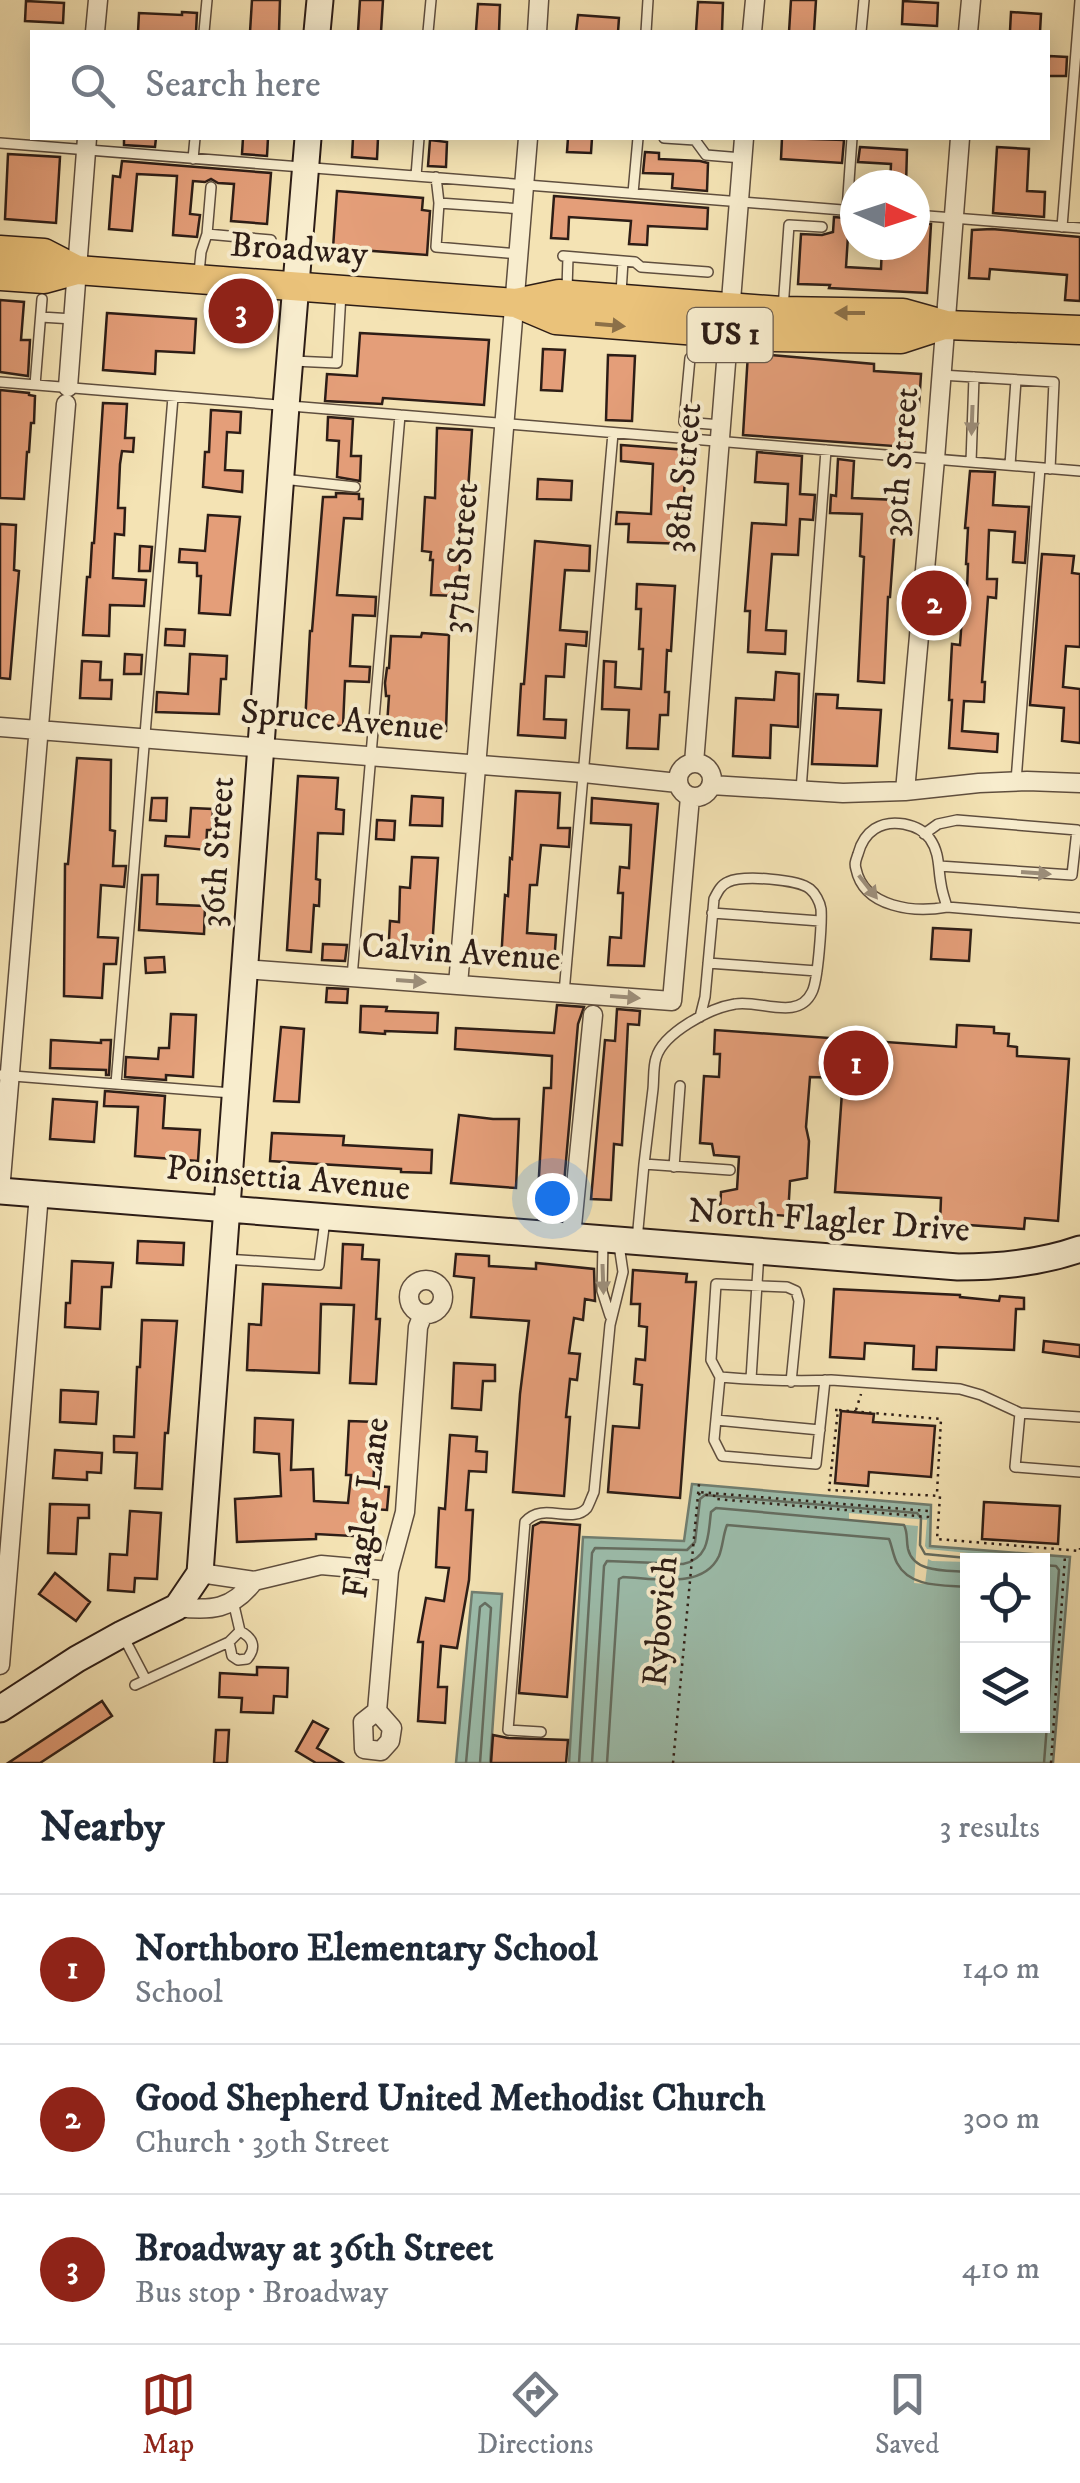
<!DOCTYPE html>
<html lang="en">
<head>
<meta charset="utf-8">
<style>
	body { margin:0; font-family:"IM FELL DW Pica",serif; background:#f2f2f3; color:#1f2937 }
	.controls { position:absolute; right:30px; bottom:30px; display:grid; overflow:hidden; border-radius:0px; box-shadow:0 5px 25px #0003 }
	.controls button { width:90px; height:90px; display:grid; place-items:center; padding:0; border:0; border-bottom:2px solid #e0e1e3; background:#fff; color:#1f2937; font:50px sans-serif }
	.compass { position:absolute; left:840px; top:170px; width:90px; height:90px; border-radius:50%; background:#fff; box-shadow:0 5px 25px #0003; rotate:93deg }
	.you { position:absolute; left:552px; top:1198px; width:35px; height:35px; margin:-25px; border:8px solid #fff; border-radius:50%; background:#1a73e8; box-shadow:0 0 0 15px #1a73e833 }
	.badge { display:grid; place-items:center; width:65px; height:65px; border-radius:50%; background:#8f2418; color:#fff; font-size:32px; font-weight:700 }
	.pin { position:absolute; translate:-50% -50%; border:5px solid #fff; box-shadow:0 2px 10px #0006 }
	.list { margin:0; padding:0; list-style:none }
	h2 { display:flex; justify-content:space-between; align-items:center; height:130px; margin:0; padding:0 40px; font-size:42px }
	h2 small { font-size:32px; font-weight:400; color:#747a83 }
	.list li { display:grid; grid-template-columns:65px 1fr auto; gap:30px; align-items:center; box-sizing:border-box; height:150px; padding:0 40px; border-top:2px solid #e0e1e3 }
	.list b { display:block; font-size:38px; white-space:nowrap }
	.list p { margin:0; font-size:32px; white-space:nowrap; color:#747a83 }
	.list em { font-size:32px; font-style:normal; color:#747a83 }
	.icon { flex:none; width:55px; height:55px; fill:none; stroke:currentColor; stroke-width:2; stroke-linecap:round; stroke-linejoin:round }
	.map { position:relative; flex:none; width:1080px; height:1763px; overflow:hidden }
	.search { position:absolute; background:#fff; box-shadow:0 5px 25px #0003; left:30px; right:30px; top:30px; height:110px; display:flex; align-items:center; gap:25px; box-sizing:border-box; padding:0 35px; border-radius:0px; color:#747a83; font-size:38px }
	.sheet { height:580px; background:#fff }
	nav { display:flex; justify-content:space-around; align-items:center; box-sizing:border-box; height:140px; border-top:2px solid #e0e1e3; background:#fff; font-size:28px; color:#747a83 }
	nav a { display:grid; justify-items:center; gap:5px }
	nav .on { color:#8f2418 }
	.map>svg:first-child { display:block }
</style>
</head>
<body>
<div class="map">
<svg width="1080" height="1763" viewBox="0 0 1080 1763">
	<rect width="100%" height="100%" fill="#f4e3b4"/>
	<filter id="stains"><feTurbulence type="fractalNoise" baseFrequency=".002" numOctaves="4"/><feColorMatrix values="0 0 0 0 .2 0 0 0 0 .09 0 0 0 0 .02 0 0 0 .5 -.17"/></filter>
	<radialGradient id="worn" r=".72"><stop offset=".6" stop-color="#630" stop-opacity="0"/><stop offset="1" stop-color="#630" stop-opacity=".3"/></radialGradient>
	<path fill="#9cbead" stroke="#707e71" stroke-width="2.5" fill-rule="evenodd" d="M692 1484 931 1505 930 1546 1070 1557 1053 1763H569L583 1537 684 1541ZM968 1560H1042V1726H968Z
		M472 1592 502 1594 490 1763H456Z"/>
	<path fill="#f4e3b4" d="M849 1513 927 1520 925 1546 927 1549 1041 1560 967 1562 932 1561 928 1559 925 1584 914 1583 918 1526 849 1520Z"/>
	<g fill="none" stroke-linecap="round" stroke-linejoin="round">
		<path stroke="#646e62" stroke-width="2.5" d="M1042 1565 1056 1566 1059 1570 1044 1763
			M466 1763 480 1607 485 1603 491 1608 480 1763
			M579 1763 592 1553 595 1548 687 1550 695 1542 700 1499 705 1495 917 1513 921 1518 920 1545 925 1554 988 1560
			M592 1763 604 1566 607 1561 683 1564C710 1558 708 1535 711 1512L716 1508 904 1525C908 1533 906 1539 908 1549 914 1574 948 1570 968 1572
			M607 1763 619 1579 623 1577C653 1578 703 1590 719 1556 723 1546 723 1535 727 1525L889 1539C892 1546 893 1555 897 1563 910 1588 943 1585 968 1587"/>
	</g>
	<path fill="#e49e79" stroke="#2d1d16" stroke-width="2.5" d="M252 0H280L279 32H250Z
		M360 0H383L381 32H358Z
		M791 0H816L814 32H789Z
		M26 1 64 3 63 23 25 21Z
		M903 1 938 3 937 26 902 24Z
		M698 2 723 3 722 32H696Z
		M478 4 500 5 499 32 476 31Z
		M182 12 197 13 196 32H138L139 13 182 15Z
		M1011 12 1041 14 1040 32 1010 31Z
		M578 15 619 18 618 32H576Z
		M1049 56 1067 57 1066 76H1048Z
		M124 138H156L155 147 124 145Z
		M243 138H268L267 156 242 154Z
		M353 138H378L377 159 352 157Z
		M568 138H592L591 153 567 152Z
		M782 138 844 140 842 163 781 159Z
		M430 140 447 142 446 167 428 166Z
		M860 147 907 150 906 185H890L891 164 858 162Z
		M997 147 1029 149 1027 191 1045 192 1044 217 993 213Z
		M645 152 659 153V159L700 161 708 163 707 191 672 188 673 174 643 173Z
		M8 154 60 157 56 223 5 219Z
		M122 161 271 173 267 224 231 221 234 184 218 183 211 179 205 182 193 181 190 214 200 215 197 237 173 235 177 176 137 174 132 231 109 229 113 176 120 177Z
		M337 191 423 198 422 210 430 211 427 255 333 248Z
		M554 196 708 208 707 229 648 226 647 245 629 244 631 221 569 217 568 239 551 238Z
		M834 217 855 219V237L848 236 846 267 881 269 882 245H915L918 223 931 224 927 293 829 288 830 285 798 284 801 234 822 235 833 232Z
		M992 229 1080 237V301L1065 300 1067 275 990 269 989 279 969 278 972 230Z
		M0 300 24 302 21 340H30L28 376 0 372Z
		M107 313 196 319 194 353 156 351 155 374 103 370Z
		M360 333 489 340 484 405 383 398 382 404 325 401 327 374 357 376Z
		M543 349 565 350 562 391 541 390Z
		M748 353 874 364V371L921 374 919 406 910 405 907 447 743 435Z
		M608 355 635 356 632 421 606 420Z
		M0 390 29 393V395L35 396 34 423H31L29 452H27L24 499 0 498Z
		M103 403 127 404 125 438H134L133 452 122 451 120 464 118 508H125L124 535 115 534 113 578 146 580 144 606 110 605 109 636 83 635 87 577H90L92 543H94Z
		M211 410 241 412 240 433 227 432 225 470 243 471 242 492 203 487 205 452H209Z
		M328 417 353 419 351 456H361L360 481 337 477 339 441 327 440Z
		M437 428 472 430 468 491H465L458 596 431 595 433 560H430L431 552 422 551 425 497 435 498Z
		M621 445 687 450 682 522H688V544L628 542 629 524H616L617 512 651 514 653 464 621 461Z
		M757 452 802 456 800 494 815 495 813 520 800 519 798 555 772 554 766 630 786 631 785 654 748 652 750 611H745L752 523 786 525 788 484 755 482Z
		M838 459 854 461 852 498 897 500 890 597H888L884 683 858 681 864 557 860 556 862 514 830 513 831 495 836 496Z
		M970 471 995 472 993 505 1029 507 1025 563 1013 562 1015 532 989 530 987 579H997L996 598 988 597 982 682H985L984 702 964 701 962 731 998 734 997 752 949 748 952 700H949L952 644 960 645 962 616H966L968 564H966L968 528H965Z
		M538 479 572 481 571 500 537 499Z
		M336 493 359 494V499H363L362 519 344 518 337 595 376 597 375 616 353 615 350 666 370 667 369 682 345 681 343 726 305 724 310 631H312L323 497H336Z
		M208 515 240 517 230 615 199 613 201 576H197V563L179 562 180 549 205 551Z
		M0 524 16 525 14 570 19 571 10 679 0 678Z
		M535 541 590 546 589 571 565 570 560 630 587 632 586 646 566 644 564 677 546 676 544 719 566 720 565 738 518 735 521 684H524Z
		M140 546 152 547 150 571H139Z
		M1042 554 1074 556 1072 573 1080 574V647L1066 646 1063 687 1080 689V743L1062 741 1064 708 1030 705Z
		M637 584 675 586 671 651 667 650 665 692H669L668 715H660L658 749 627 748 629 710 602 709 604 661 616 662 615 687 641 689 643 649H639L641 609H636Z
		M166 629 185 630 184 646 165 645Z
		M422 633 449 635 446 731 423 730V726L387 725 389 696H386L385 683 387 668H389L391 636 421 637Z
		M125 654 142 655 141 674H124Z
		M190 654 227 656 226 679H221L219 714 156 712 157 692 188 694Z
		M82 661 101 662 100 680H112L111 699 80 698Z
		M776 672 799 674 798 727 771 725 770 758 733 756 736 698 774 700Z
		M816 694 838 695 837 708 881 710 877 766 812 764Z
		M77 758 111 760 110 830 115 831 113 866H126L124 887 101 885 98 937 118 938 116 964H104L102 998 64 996 65 864H68Z
		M298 776 338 778 336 809 344 810 343 834 318 833 316 879 320 880 319 906 314 905 311 952 287 950Z
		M516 791 560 793 558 828H570L569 847 541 845 537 885H530L527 933 556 935 554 964 501 961 505 895 508 896 510 858 512 859Z
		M412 796 443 798 442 826 410 825Z
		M152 798H167L166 821 150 820Z
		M592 798 658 804 644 966 608 965 610 937 621 938 623 893H618L620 867 629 868 631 825 591 823Z
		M191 808 213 809 212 830H207L206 850 165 846 166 836 189 837Z
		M377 820 395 821 394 840 376 839Z
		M412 857 438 858 432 949 404 947 403 959 388 958 390 921 399 922 400 887 410 888Z
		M142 875H158L157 904 205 906 204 934 139 930Z
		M933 928 971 930 969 961 931 959Z
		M323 944 347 945 345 961 322 960Z
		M164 957 165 972 146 973 145 958Z
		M327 988 348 989 347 1003 326 1002Z
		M557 1005 584 1007 578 1024 563 1195 538 1193 544 1088H551L552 1056 455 1049 456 1028 554 1033Z
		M361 1006 387 1007 386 1011 438 1013 437 1033 385 1031V1034L360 1032Z
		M617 1009 640 1011 639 1025 628 1024 622 1145 614 1144 611 1200 591 1199 605 1040 615 1041Z
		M171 1014 196 1015 193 1077 166 1075V1080L125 1077 126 1057 158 1059 159 1048H169Z
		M957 1025 994 1027V1033L1009 1034 1008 1046 1017 1047V1056L1069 1059 1058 1221 1025 1218 1024 1229 940 1223 941 1198 835 1192 843 1078 810 1077 806 1127 809 1141 807 1178 790 1181 788 1216 720 1211 721 1192 737 1189 739 1157 714 1155 712 1144 700 1143 704 1076 719 1077 720 1054H714L715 1030 956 1047Z
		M281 1027 304 1029 299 1102 274 1101Z
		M51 1040 101 1043V1040H111L109 1075H106V1070L50 1068Z
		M105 1091 165 1096 163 1128 200 1130 198 1161 135 1156 138 1107 104 1106Z
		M53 1099 97 1102 94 1142 50 1139Z
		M459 1115 493 1119H519L516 1188 451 1183Z
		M272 1133 344 1136 343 1145 432 1150 431 1173 401 1172V1169L270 1161Z
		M138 1241 184 1243 183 1265 137 1263Z
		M343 1244 363 1245 362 1259 379 1260 376 1319H380L376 1384 350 1383 354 1305 321 1304 319 1373 247 1370 249 1324 261 1325 263 1284 341 1288Z
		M456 1254 489 1256V1266L536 1269V1263L594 1269 595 1301 585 1299 583 1320 574 1318 569 1353 580 1354 577 1380 570 1379 566 1417H570L564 1496 513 1492 520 1394 529 1321 471 1317 474 1278 454 1276Z
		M72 1261 113 1263 111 1287H102L100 1329 65 1327 66 1303H70Z
		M633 1270 687 1274 686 1282H696L680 1498 608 1492 613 1426 639 1428 642 1385 634 1384 636 1359 645 1360 647 1327 639 1326 640 1304H631Z
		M834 1289 960 1295V1297L999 1301 1000 1296 1024 1298V1309H1016L1014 1350 937 1347 936 1370 913 1369 914 1346 865 1343 864 1359 830 1357Z
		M142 1320 177 1321 168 1433H165L162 1489 135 1488 137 1453 114 1452V1436L134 1437 137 1367H140Z
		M1044 1341 1080 1345V1357L1043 1352Z
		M454 1363 495 1365V1381H483L481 1410 452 1408Z
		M61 1390 98 1392 96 1424 60 1422Z
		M841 1411 874 1414 873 1422 935 1426 931 1477 869 1472 868 1486 835 1483Z
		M255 1418 293 1420 291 1470 313 1469 314 1501 348 1503 351 1475H346L349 1421 377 1422 373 1486 389 1487 387 1510 373 1509 371 1537 316 1534V1539L237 1542 235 1499 281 1496 279 1454 254 1452Z
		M450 1435 477 1437 476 1451 487 1452 486 1472 469 1471 466 1510H473L469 1580 457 1648 441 1646 438 1687H447L445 1723 418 1721 423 1642H418L426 1598 444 1601 449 1568 436 1567 439 1508 445 1509Z
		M55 1450 102 1453 101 1473 87 1472V1480L53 1478Z
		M984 1502 1060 1506 1058 1544 982 1539Z
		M50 1504 89 1505V1518H78L76 1554 48 1553Z
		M130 1511 161 1513 157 1579 135 1578 134 1592 108 1590 110 1554 127 1555Z
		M541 1522 580 1525 567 1697 519 1693 533 1526Z
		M55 1573 90 1602 76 1621 39 1594Z
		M257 1667 288 1668 287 1697 274 1696 273 1713 241 1712 242 1698 219 1697 220 1673 257 1675Z
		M102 1701 112 1716 40 1763H8Z
		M313 1721 328 1729 317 1748 343 1763H316L296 1751Z
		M216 1730H229L227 1763H214Z
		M493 1735 508 1738 568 1740 566 1763H491Z"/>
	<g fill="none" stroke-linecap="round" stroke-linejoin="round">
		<g stroke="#5f4e3e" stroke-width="12">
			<path id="lane" d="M204 32 207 0
				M428 32 431 0
				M646 32 648 0
				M861 32 864 0
				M664 138 695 140 706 155 742 158
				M0 143 855 211
				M193 159 195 138
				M416 176 419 138
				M436 177 439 203
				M633 193 638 138
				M847 210 852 138
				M915 215 1080 228
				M1062 227 1080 1
				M207 234 271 240
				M519 254 436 247 439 203 523 209
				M563 256 635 262 641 267 708 272
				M199 273 201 252 207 234 211 187
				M567 289 568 257
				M621 293 623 261
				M783 309 789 225 822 227
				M41 317 73 319
				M690 358 684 422 721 425
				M293 361 337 363 341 293
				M941 375 1054 382 1050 469
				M0 382 1080 471
				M35 385 42 299
				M971 462 974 377
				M1010 465 1016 380
				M283 479 355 487
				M1016 781 1040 468
				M801 790 826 450
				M924 834 938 824 957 820 1077 830 1072 875 939 866
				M947 907C945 900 942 892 941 884 938 869 940 853 930 839 924 830 914 826 904 824 881 820 864 831 858 854 856 860 854 863 856 869 864 908 915 913 947 907L1080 918
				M712 913 820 921
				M708 963 817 971
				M352 977 400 415
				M564 993 613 433
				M0 1075 232 1093
				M116 1084 173 397
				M644 1164C647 1139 650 1114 653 1089 654 1079 653 1067 656 1058 663 1033 710 1008 735 1004 759 999 798 1022 812 992 818 981 822 923 821 909 820 902 815 893 810 889 798 879 743 875 728 882 721 885 718 891 714 899L705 997 700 1017
				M674 1167 680 1086
				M637 1240 644 1164 730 1170
				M603 1243 602 1291 610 1316
				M225 1259 319 1265 325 1220
				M720 1377 711 1360 716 1284 787 1287 796 1291 799 1301 791 1382
				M751 1379 759 1252
				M825 1380 816 1464 722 1456 714 1440 720 1377C757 1380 794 1382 831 1380L960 1389 981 1395 1020 1413 1015 1467 1080 1472
				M1020 1413 1080 1417
				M716 1420 820 1430
				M123 1636 146 1680
				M229 1642 232 1656 238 1660 247 1659C257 1647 253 1638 240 1631
				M135 1685 229 1642 240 1631 233 1601
				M541 1732 508 1730 525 1522C543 1501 572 1525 587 1508 588 1507 593 1494 594 1492L610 1325 623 1272 619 1245"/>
		</g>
		<g stroke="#5f4e3e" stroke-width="21">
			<path id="street" d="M95 32 98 0
				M537 32 539 0
				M752 32 755 0
				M968 32 971 0
				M68 387 87 138
				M0 727 584 773 678 783
				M694 763 744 138
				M678 780a17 17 0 1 1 34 0a17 17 0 1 1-34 0Z
				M711 785 843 793 905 791 979 783 1027 781 1080 783
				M905 791 935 459 960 138
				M244 969 672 1001 690 797
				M458 985 528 138
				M0 1191 66 404
				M571 1236 593 1015
				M409 1297a17 17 0 1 1 34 0a17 17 0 1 1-34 0Z
				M200 1573 254 1581 321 1565 389 1571
				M177 1607C211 1611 232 1610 254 1581
				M0 1665 39 1194
				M377 1711 392 1728 390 1741 381 1751 364 1749 363 1722 377 1711 389 1571 405 1512 418 1327 423 1314"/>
		</g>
		<g stroke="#2d1d16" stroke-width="29">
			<path id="secondary" d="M317 32 320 0
				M0 1191 958 1267C1000 1267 1040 1263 1080 1249
				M0 1709 77 1659 122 1634 177 1607 200 1573 286 406 308 138"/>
		</g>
		<g stroke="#2d1d16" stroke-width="31">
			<path id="primary" d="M0 250 44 253 77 270
				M0 276 44 279 77 270 516 303 559 294 781 311 903 313 946 325 1080 330
				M516 303 556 320 774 337 901 339 944 325"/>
		</g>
		<path stroke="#2d1d16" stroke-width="2.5" stroke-dasharray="2.5 5" stroke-linecap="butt" d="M835 1410H838L829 1490 940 1496 937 1539 1080 1551V1548
			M839 1410 941 1419 937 1493
			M856 1410 861 1394
			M698 1494 716 1496V1499L928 1517V1511L699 1492
			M673 1763 699 1484
			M1051 1763 1065 1556"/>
		<use href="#lane" stroke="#f8edce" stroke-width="9"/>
		<use href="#street" stroke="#f8edce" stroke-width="18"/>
		<use href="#secondary" stroke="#f8edce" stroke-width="25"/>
		<use href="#primary" stroke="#eac27a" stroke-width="28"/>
	</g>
	<defs><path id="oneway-solid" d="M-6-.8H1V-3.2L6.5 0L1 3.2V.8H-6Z" transform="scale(2.5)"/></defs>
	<g fill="#8c7048">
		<use href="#oneway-solid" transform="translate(850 313) rotate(-180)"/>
		<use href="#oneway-solid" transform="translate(610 325) rotate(5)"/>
	</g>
	<g fill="#9d8f7b">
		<use href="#oneway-solid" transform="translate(972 420) rotate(92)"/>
		<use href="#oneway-solid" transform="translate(1036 873) rotate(4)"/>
		<use href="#oneway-solid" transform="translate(868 887) rotate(52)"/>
		<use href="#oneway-solid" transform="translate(411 981) rotate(4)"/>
		<use href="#oneway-solid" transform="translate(625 997) rotate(4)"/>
		<use href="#oneway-solid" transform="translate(603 1279) rotate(88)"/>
	</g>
	<g text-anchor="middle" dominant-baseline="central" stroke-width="8" stroke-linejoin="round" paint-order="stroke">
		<rect fill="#f8edce" stroke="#6a5b4d" stroke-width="2.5" x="687.5" y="308" width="85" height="54" rx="8"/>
		<g font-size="32" font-weight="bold" fill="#2d1d16">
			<text x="730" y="335">US 1</text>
		</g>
		<g font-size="35" fill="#2d1d16" stroke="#f8edce">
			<text transform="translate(299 250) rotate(4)">Broadway</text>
			<text transform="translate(901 462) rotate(-85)">39th Street</text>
			<text transform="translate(684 478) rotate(-85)">38th Street</text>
			<text transform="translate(461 558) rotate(-85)">37th Street</text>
			<text transform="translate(342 721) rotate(5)">Spruce Avenue</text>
			<text transform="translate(218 852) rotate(-86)">36th Street</text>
			<text transform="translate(461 953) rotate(4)">Calvin Avenue</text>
			<text transform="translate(288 1179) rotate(5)">Poinsettia Avenue</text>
			<text transform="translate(829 1221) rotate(4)">North Flagler Drive</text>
			<text transform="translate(367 1508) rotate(-83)">Flagler Lane</text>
			<text transform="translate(661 1621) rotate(-85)">Rybovich</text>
		</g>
	</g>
	<rect width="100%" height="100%" filter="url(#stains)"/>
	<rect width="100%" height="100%" fill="url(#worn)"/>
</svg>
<div class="controls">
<button><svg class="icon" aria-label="locate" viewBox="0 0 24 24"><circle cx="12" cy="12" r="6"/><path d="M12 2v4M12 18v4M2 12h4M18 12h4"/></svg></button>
<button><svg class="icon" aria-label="layers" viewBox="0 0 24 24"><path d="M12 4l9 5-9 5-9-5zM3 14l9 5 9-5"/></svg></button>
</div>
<svg class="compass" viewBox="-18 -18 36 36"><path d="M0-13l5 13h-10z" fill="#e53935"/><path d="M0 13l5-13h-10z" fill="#747a83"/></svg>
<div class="you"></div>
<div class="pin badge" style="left:856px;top:1063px">1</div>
<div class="pin badge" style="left:934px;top:603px">2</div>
<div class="pin badge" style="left:241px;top:311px">3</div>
<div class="search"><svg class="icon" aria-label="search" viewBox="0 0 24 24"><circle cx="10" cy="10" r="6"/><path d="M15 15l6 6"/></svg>Search here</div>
</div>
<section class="sheet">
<h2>Nearby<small>3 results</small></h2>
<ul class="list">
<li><span class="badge">1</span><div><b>Northboro Elementary School</b><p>School</p></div><em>140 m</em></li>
<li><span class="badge">2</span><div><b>Good Shepherd United Methodist Church</b><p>Church · 39th Street</p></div><em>300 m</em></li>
<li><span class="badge">3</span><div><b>Broadway at 36th Street</b><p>Bus stop · Broadway</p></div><em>410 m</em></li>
</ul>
</section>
<nav>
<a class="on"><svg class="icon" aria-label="map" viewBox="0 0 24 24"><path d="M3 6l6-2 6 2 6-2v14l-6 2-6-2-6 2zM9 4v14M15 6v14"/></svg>Map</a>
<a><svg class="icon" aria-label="directions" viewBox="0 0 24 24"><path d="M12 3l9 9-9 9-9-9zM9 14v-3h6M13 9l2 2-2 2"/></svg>Directions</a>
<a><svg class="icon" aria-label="saved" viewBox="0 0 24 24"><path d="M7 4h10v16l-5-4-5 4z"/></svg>Saved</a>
</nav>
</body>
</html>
